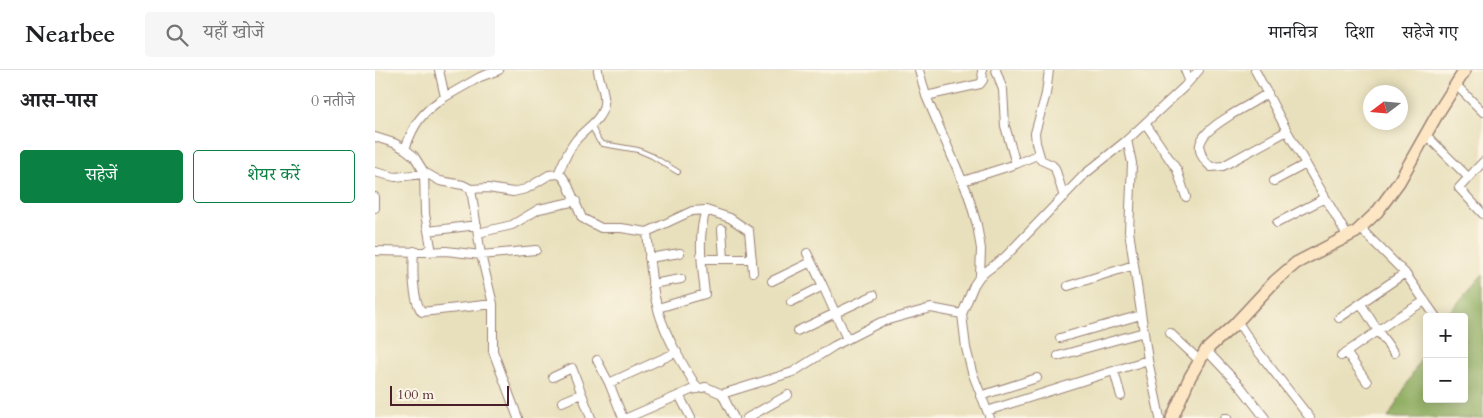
<!DOCTYPE html>
<html lang="hi">
<head>
<meta charset="utf-8">
<style>
	body { margin:0; font-family:Cardo,"Noto Serif Devanagari",serif; background:#f6f6f6; color:#202124 }
	.controls { position:absolute; right:15px; bottom:15px; display:grid; overflow:hidden; border-radius:5px; box-shadow:0 2px 12px #0003 }
	.controls button { width:45px; height:45px; display:grid; place-items:center; padding:0; border:0; border-bottom:1px solid #e0e0e0; background:#fff; color:#202124; font:25px sans-serif }
	.compass { position:absolute; left:988px; top:15px; width:45px; height:45px; border-radius:50%; background:#fff; box-shadow:0 2px 12px #0003; rotate:254deg }
	.scale { position:absolute; left:15px; bottom:12px; width:119px; box-sizing:border-box; padding-left:5px; border:2px solid #4a1f2b; border-top:0; font-size:14px; line-height:18px; white-space:nowrap; color:#4a1f2b; -webkit-text-stroke:4px #fcf5e5; paint-order:stroke }
	.list { margin:0; padding:0; list-style:none }
	h2 { display:flex; justify-content:space-between; align-items:center; height:65px; margin:0; padding:0 20px; font-size:21px }
	h2 small { font-size:16px; font-weight:400; color:#757577 }
	.actions { display:flex; gap:10px; padding:15px 20px }
	.actions a { flex:1; padding:11px 0; border:1px solid #0b8043; border-radius:5px; text-align:center; font-size:18px; color:#0b8043 }
	.actions .main { background:#0b8043; color:#fff }
	.icon { flex:none; width:28px; height:28px; fill:none; stroke:currentColor; stroke-width:2; stroke-linecap:round; stroke-linejoin:round }
	.map { position:relative; flex:none; width:1108px; height:348px; overflow:hidden }
	header { display:flex; align-items:center; gap:30px; box-sizing:border-box; height:70px; padding:0 25px; background:#fff; border-bottom:1px solid #e0e0e0 }
	header strong { font-size:24px }
	nav { display:flex; gap:28px; margin-inline-start:auto; font-size:18px }
	.search { width:350px; height:45px; background:#f6f6f6; display:flex; align-items:center; gap:12px; box-sizing:border-box; padding:0 18px; border-radius:5px; color:#757577; font-size:19px }
	main { display:flex }
	aside { flex:1; background:#fff }
	.map>svg:first-child { display:block }
</style>
</head>
<body>
<header>
<strong>Nearbee</strong>
<div class="search"><svg class="icon" aria-label="search" viewBox="0 0 24 24"><circle cx="10" cy="10" r="6"/><path d="M15 15l6 6"/></svg>यहाँ खोजें</div>
<nav><a>मानचित्र</a><a>दिशा</a><a>सहेजे गए</a></nav>
</header>
<main>
<aside>
<h2>आस-पास<small>0 नतीजे</small></h2>
<ul class="list">
</ul>
<div class="actions"><a class="main">सहेजें</a><a>शेयर करें</a></div>
</aside>
<div class="map">
<svg width="1108" height="348" viewBox="0 0 1108 348">
	<rect width="100%" height="100%" fill="#fcf5e5"/>
	<filter id="ink" filterUnits="userSpaceOnUse"><feTurbulence type="fractalNoise" baseFrequency=".02" numOctaves="2"/><feDisplacementMap in="SourceGraphic" scale="10" xChannelSelector="R" yChannelSelector="G"/><feConvolveMatrix kernelMatrix="1 2 1 2 8 2 1 2 1" color-interpolation-filters="sRGB"/></filter>
	<filter id="wash" filterUnits="userSpaceOnUse"><feTurbulence type="fractalNoise" baseFrequency=".0096" numOctaves="4" result="noise"/><feDisplacementMap in="SourceGraphic" scale="20" xChannelSelector="R" yChannelSelector="G"/><feGaussianBlur stdDeviation="1.12" result="paint"/><feColorMatrix in="noise" values="0 0 0 0 0 0 0 0 0 0 0 0 0 0 0 0 0 1.4 0 .05"/><feComposite in="paint" operator="in"/></filter>
	<g filter="url(#wash)">
		<rect width="100%" height="100%" fill="#e8e0bc"/>
		<path fill="#8ead61" stroke="#6c6646" d="M1108 204V348H1013L1052 278V329H1089V247H1070Z"/>
	</g>
	<g filter="url(#ink)">
		<g fill="none" stroke-linecap="round" stroke-linejoin="round">
			<g stroke="#998074" stroke-width="6">
				<path id="lane" d="M216 55 224 71 228 74 263 80 277 86 303 102"/>
			</g>
			<g stroke="#998074" stroke-width="10">
				<path id="street" d="M544 0 551 26 593 124 602 155 606 179 605 206 630 187 710 104 752 70 809 17 824 0
					M621 0 628 20 630 56 641 94
					M674 0 671 24 660 63 661 73 666 90 677 95 680 98 689 127
					M810 0 814 10
					M880 0 912 61 973 167
					M1081 15 1108 42
					M893 23C882 30 870 37 859 43 839 56 808 72 836 97L848 96 912 61
					M551 26 605 14 608 10 607 0
					M70 27 105 7 124 0
					M770 53 802 100 811 127
					M1051 65 1093 107
					M0 67 19 73 30 79 39 86 49 102 65 111 88 115 96 119 113 118 138 122 151 119 174 105 183 104 187 106 192 113 207 148 226 158H246L272 162C275 189 276 217 284 243 292 269 308 295 323 319
					M752 70 757 93 754 161 773 290 785 348
					M30 79C39 53 47 42 70 27L64 0
					M1108 92 1084 118 1108 144
					M0 102 20 107 49 104
					M183 104C188 92 193 80 201 70 211 58 227 50 229 34 231 22 224 12 223 0
					M588 111 641 94 664 84
					M899 111 931 94
					M96 119 106 185 118 234V281L143 348
					M0 127V138
					M331 140 355 148 374 161 378 202
					M902 153 950 128
					M347 159 349 189
					M986 159 1030 203 1061 247
					M53 161 102 155
					M272 162 317 141 331 140C322 167 327 196 330 224L283 238
					M103 163 137 155 164 139 201 131
					M0 181 50 182 56 177 50 144 49 102
					M39 181C38 196 37 230 47 242L118 234
					M50 182 71 181 106 185 161 180
					M432 183 448 216
					M274 188 305 183
					M327 189H377
					M397 211 436 192
					M277 214 306 209
					M693 216 759 195
					M416 232 448 216 472 269
					M986 234 1003 261 1019 283
					M587 244 591 278 597 302 615 348
					M964 248 1030 203
					M862 251 878 275 935 348
					M422 261 499 225
					M795 263 825 291
					M685 268 766 245
					M831 280 866 317 890 348
					M971 282 992 312
					M683 286 769 262
					M966 286 1021 248 1050 231
					M222 290 234 313 248 348
					M739 301 746 326
					M178 307 197 298 216 348
					M234 313 302 282
					M347 324 418 302 459 276 506 252 556 238 587 244 599 215 605 206
					M304 325 316 348
					M605 326 662 308
					M187 332 206 324
					M612 341 773 290
					M252 348 316 320 331 317 347 324 359 348
					M372 348 413 325
					M850 348H852"/>
			</g>
			<g stroke="#998074" stroke-width="14">
				<path id="secondary" d="M797 348 815 307 831 280 859 255 900 211 921 193 981 162 1002 142 1024 112 1063 43 1090 0"/>
			</g>
			<use href="#lane" stroke="#fff" stroke-width="4"/>
			<use href="#street" stroke="#fff" stroke-width="8"/>
			<use href="#secondary" stroke="#fce6c4" stroke-width="11"/>
		</g>
	</g>
</svg>
<div class="controls">
<button>+</button>
<button>−</button>
</div>
<svg class="compass" viewBox="-18 -18 36 36"><path d="M0-13l5 13h-10z" fill="#e53935"/><path d="M0 13l5-13h-10z" fill="#757577"/></svg>
<div class="scale">100 m</div>
</div>
</main>
</body>
</html>
